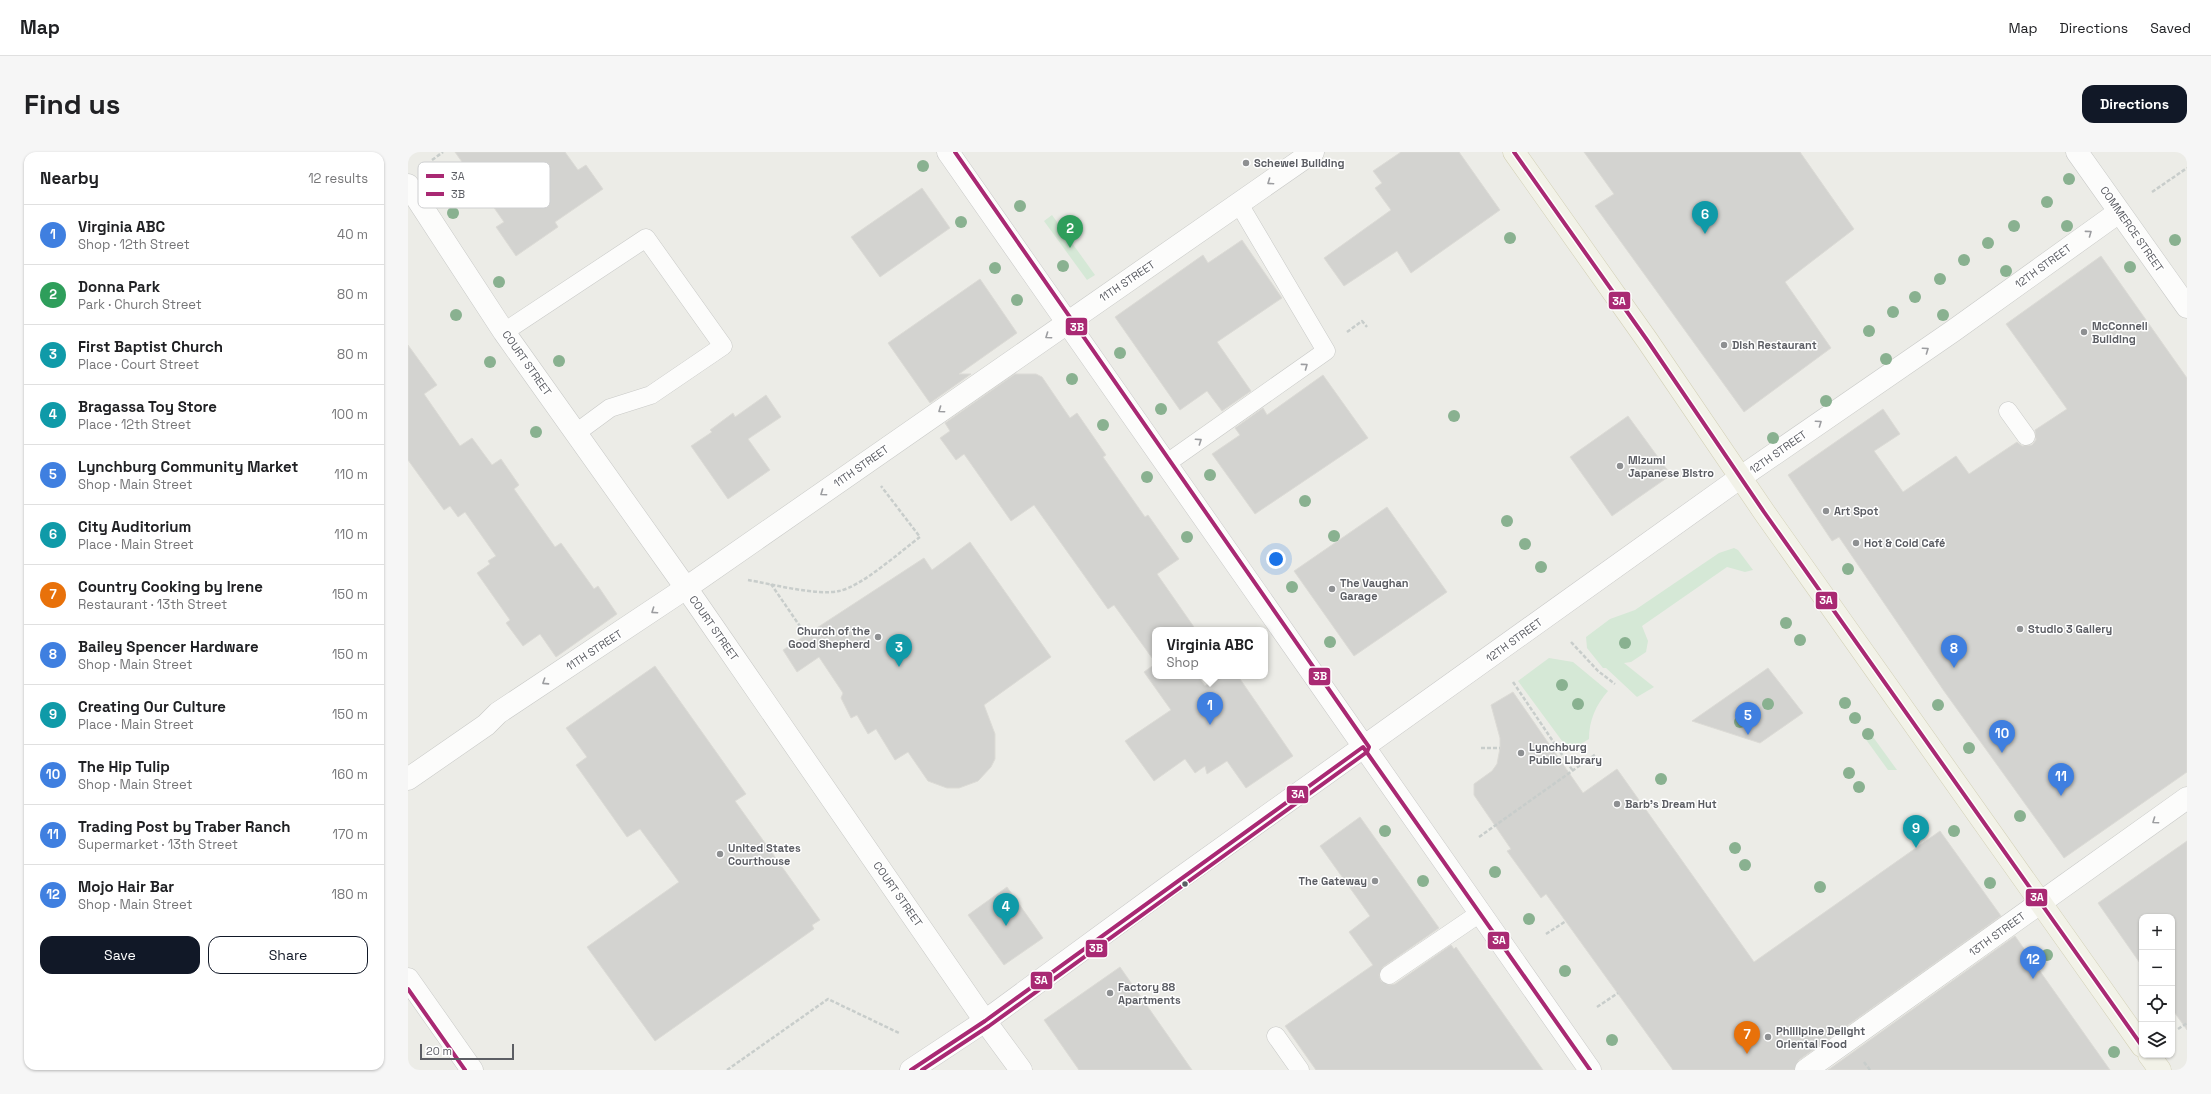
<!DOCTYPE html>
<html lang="en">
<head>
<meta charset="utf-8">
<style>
	body { margin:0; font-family:"Space Grotesk",sans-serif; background:#f6f6f6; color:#202124 }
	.controls { position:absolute; right:12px; bottom:12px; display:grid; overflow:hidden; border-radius:8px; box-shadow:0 1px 3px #0004 }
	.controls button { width:36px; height:36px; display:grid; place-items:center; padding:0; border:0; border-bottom:1px solid #e0e0e0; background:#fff; color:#202124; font:20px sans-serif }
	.scale { position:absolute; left:12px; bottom:10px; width:94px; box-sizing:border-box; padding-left:4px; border:2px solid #5c5e64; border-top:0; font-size:11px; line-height:14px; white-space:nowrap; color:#5c5e64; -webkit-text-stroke:3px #fff; paint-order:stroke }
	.you { position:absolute; left:868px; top:407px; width:14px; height:14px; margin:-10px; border:3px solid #fff; border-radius:50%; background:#1a73e8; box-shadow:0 0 0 6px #1a73e833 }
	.badge { display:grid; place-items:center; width:26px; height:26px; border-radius:50%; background:#111827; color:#fff; font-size:13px; font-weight:700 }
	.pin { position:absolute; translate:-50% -33px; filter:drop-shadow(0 1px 2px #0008) }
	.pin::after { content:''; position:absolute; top:21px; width:14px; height:12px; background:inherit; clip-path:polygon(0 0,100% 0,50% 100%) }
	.popup { position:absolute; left:744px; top:475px; width:116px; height:52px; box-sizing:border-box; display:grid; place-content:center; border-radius:8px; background:#fff; filter:drop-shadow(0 1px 3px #0005); font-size:13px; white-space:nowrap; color:#757577 }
	.popup b { font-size:15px; color:#202124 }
	.popup::after { content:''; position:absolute; left:50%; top:100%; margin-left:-8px; border:8px solid transparent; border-top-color:#fff }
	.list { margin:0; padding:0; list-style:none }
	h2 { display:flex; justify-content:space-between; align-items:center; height:52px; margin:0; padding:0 16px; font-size:17px }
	h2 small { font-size:13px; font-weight:400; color:#757577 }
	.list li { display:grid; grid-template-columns:26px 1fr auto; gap:12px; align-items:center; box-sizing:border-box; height:60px; padding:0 16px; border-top:1px solid #e0e0e0 }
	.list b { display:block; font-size:15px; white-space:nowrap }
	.list p { margin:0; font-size:13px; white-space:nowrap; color:#757577 }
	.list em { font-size:13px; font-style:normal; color:#757577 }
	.actions { display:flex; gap:8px; padding:12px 16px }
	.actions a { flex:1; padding:9px 0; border:1px solid #111827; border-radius:12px; text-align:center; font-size:14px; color:#111827 }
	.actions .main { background:#111827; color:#fff }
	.icon { flex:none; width:22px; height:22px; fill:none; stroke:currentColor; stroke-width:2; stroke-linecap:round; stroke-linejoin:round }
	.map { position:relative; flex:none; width:1779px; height:918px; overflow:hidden; border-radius:12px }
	header { display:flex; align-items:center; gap:24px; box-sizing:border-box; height:56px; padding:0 20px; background:#fff; border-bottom:1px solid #e0e0e0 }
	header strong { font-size:19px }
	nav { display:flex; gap:22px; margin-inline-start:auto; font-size:14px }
	.intro { display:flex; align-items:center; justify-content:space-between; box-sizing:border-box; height:96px; padding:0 24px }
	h1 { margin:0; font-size:28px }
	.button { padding:10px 18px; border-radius:12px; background:#111827; color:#fff; font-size:14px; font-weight:700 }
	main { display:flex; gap:24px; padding:0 24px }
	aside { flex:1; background:#fff; border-radius:12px; box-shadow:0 1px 3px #0004 }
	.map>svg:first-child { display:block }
</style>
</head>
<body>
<header>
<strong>Map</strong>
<nav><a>Map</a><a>Directions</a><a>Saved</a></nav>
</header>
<div class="intro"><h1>Find us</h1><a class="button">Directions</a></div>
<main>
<aside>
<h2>Nearby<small>12 results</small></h2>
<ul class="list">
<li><span class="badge" style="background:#3f7fe0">1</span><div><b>Virginia ABC</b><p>Shop · 12th Street</p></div><em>40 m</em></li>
<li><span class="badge" style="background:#2e9e5b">2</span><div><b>Donna Park</b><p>Park · Church Street</p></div><em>80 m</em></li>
<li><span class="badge" style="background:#0f9aa8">3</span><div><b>First Baptist Church</b><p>Place · Court Street</p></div><em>80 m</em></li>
<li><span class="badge" style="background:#0f9aa8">4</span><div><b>Bragassa Toy Store</b><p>Place · 12th Street</p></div><em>100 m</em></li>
<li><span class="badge" style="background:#3f7fe0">5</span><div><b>Lynchburg Community Market</b><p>Shop · Main Street</p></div><em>110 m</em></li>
<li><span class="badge" style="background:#0f9aa8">6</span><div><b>City Auditorium</b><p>Place · Main Street</p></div><em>110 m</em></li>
<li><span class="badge" style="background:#e8710a">7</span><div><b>Country Cooking by Irene</b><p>Restaurant · 13th Street</p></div><em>150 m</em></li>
<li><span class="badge" style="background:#3f7fe0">8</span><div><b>Bailey Spencer Hardware</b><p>Shop · Main Street</p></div><em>150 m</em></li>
<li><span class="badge" style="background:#0f9aa8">9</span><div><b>Creating Our Culture</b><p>Place · Main Street</p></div><em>150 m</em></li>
<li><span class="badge" style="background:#3f7fe0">10</span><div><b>The Hip Tulip</b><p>Shop · Main Street</p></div><em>160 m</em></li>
<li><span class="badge" style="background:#3f7fe0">11</span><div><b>Trading Post by Traber Ranch</b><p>Supermarket · 13th Street</p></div><em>170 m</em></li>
<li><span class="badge" style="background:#3f7fe0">12</span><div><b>Mojo Hair Bar</b><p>Shop · Main Street</p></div><em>180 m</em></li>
</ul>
<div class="actions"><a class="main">Save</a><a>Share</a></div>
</aside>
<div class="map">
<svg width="1779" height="918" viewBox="0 0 1779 918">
	<rect width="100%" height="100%" fill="#ecece7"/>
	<path fill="#d5e8d6" d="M644 63 687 123 679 128 636 69Z
		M1326 396 1330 398 1345 418 1337 420 1319 415 1234 474 1240 489 1238 500 1223 510 1216 511 1246 535 1229 545 1198 516H1195L1179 496 1178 485 1202 467 1227 458 1311 401Z
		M1141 506 1165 510 1200 539C1188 553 1181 568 1181 587L1171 593H1157L1110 529Z
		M1460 578 1489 618H1480L1454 582Z"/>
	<path fill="#d3d3d0" stroke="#dcdbd6" d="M47 0H157L170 18 178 13 195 37 147 70 150 75 108 104 88 75 96 70Z
		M993 0H1051L1092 58 1003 121 989 99 936 134 916 106 983 58 967 36 974 31 965 19Z
		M1176 0H1392L1446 77 1377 130 1423 196 1336 260 1187 54 1206 42Z
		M514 36 542 76 472 125 443 85Z
		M834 88 874 146 809 190 843 239 814 259 799 239 772 258 707 165 795 103 800 111Z
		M1693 104 1779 226V620L1656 706 1536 539 1431 385 1424 389 1380 323 1475 257 1492 282 1466 299 1495 340 1548 304 1561 322 1609 290 1614 294 1624 293 1628 288 1627 278 1659 257 1598 172Z
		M572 127 609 181 551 222H563L522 251 480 191Z
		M0 193 29 233 16 242 52 294 64 286 84 313 93 307 111 333 106 337 147 395 153 391 186 437 190 434 209 462 148 505 132 482 115 494 98 471 102 468 69 421 82 412 80 409 88 404 57 360 50 365 42 354 36 358 0 308Z
		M607 222H628L634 225 662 266 669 261 698 303 695 305 737 365 740 363 771 407 749 422 788 478H747V510L706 453 700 457 626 353 603 369 556 302 548 308 532 286 542 279 537 271Z
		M915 223 960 286 847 362 804 302 832 283 827 276 855 256 859 263Z
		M358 243 373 265 340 287 362 318 320 347 283 294 304 280 302 278 325 261 327 265Z
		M1220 264 1263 323 1204 364 1162 305Z
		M979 355 1039 440 946 504 886 419Z
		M562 390 643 505 576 553 587 582V607L583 615 570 629 551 636H539L520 629 500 600 487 608 468 577 460 582 449 563 443 566 433 546 435 541 411 505 389 520 375 498 516 406 524 418Z
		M747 512V524H790L797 534 812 524H830L885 604 838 636 819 609 799 622 797 614 787 621 777 607 746 629 717 589 763 558 736 520Z
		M247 514 338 642 327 649 412 768 404 773 406 777 247 889 179 795 271 730 232 677 219 685 168 613 179 605 158 576Z
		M1360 516 1395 561 1352 591 1284 569Z
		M1105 540 1175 641 1209 617 1346 810 1532 679 1593 764 1391 908 1386 918H1265L1138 742 1133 746 1099 699 1103 697 1066 643V632L1084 619 1089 612 1092 596V586L1083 553Z
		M952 665 1031 776 975 815 971 823 973 829 981 833 987 832 1043 793 1046 797 1048 795 1135 918H908L877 874 965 813 941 780 962 764 912 694Z
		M1779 689V878L1764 857V765H1734V814L1690 751Z
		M599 735 635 786 596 813 560 763Z
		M1607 784 1702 918H1420Z
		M712 815 784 918H671L636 868Z"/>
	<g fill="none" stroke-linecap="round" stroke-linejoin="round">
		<g stroke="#c8c9c7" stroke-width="19">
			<path id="service" d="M96 180 238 86 315 194 243 243 202 256 168 281
				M1600 259 1618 284
				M759 311 918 199 831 52
				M981 823 1072 761
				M868 884 892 918"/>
		</g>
		<g stroke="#c8c9c7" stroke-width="23">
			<path id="minor" d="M0 627 78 573 90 561 278 436
				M577 869 613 918
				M1398 918 1779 646"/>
		</g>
		<g stroke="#c8c9c7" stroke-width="23">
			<path id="tertiary" d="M1669 0 1779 155
				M0 33 96 180 288 450 577 869
				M1333 325 1545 179 1711 60
				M278 436 905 0
				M0 827 64 918"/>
		</g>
		<g stroke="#c9c9c8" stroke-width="23">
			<path id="secondary" d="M540 0 1182 918
				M503 918 577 869 761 734 1333 325"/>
		</g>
		<g stroke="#d3d0b6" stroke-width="23">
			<path id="primary" d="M1106 0 1239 188 1356 360 1734 894
				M1741 903 1752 918"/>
		</g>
		<path stroke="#c8cdcb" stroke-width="2.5" stroke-dasharray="4 2" stroke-linecap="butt" d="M24 8 35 0
			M1744 40 1779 16
			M939 180 954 169 959 175
			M340 428C364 432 408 444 431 439 453 435 493 399 512 385L473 334
			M363 432 398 483
			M1163 490 1190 519 1207 532
			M1105 530 1165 619
			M1073 596H1092
			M1071 685 1188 602
			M1138 782 1158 769
			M1189 855 1210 841
			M1770 877 1779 871
			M1456 910 1462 918
			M319 918 420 847 491 881"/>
		<use href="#service" stroke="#fcfcfb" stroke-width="18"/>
		<use href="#minor" stroke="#fcfcfb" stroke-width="22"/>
		<use href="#tertiary" stroke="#fcfcfb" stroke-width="22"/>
		<use href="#secondary" stroke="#fcfcfb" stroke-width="22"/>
		<use href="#primary" stroke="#f2f2e8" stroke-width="22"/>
		<g stroke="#fff" stroke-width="7">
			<path id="bus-1" d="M1106 0 1239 188 1356 360 1734 894
				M503 918 577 869 955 595 1182 918"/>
		</g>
		<g stroke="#fff" stroke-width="7">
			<path id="bus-2" d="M0 837 57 918
				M514 918 581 874 959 600 961 595 547 0"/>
		</g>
		<use href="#bus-1" stroke="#a92973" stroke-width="4"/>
		<use href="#bus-2" stroke="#a92973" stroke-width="4"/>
	</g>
	<g fill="#89b190">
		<circle cx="515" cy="14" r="6"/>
		<circle cx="1661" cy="27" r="6"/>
		<circle cx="1639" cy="50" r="6"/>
		<circle cx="612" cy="54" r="6"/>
		<circle cx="45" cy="61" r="6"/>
		<circle cx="553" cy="70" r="6"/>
		<circle cx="1606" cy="74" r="6"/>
		<circle cx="1659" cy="74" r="6"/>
		<circle cx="1102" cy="86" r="6"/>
		<circle cx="1767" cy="88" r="6"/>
		<circle cx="1580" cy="91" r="6"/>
		<circle cx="1556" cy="108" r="6"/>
		<circle cx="655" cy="114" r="6"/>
		<circle cx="1722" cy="115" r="6"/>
		<circle cx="587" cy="116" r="6"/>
		<circle cx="1598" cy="119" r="6"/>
		<circle cx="1532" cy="127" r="6"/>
		<circle cx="91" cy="130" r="6"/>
		<circle cx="1507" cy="145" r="6"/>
		<circle cx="609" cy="148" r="6"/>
		<circle cx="1485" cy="160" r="6"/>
		<circle cx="48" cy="163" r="6"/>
		<circle cx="1535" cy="163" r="6"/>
		<circle cx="1461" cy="179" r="6"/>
		<circle cx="712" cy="201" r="6"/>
		<circle cx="1478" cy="207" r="6"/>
		<circle cx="151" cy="209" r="6"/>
		<circle cx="82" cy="210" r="6"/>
		<circle cx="664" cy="227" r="6"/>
		<circle cx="1418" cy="249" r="6"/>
		<circle cx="753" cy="257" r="6"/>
		<circle cx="1046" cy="264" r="6"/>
		<circle cx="695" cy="273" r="6"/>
		<circle cx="128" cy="280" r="6"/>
		<circle cx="1365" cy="286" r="6"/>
		<circle cx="802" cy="323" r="6"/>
		<circle cx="739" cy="325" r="6"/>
		<circle cx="897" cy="349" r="6"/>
		<circle cx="1099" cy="369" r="6"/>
		<circle cx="926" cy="384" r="6"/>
		<circle cx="779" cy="385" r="6"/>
		<circle cx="1117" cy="392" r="6"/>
		<circle cx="1133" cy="415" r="6"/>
		<circle cx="1440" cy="417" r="6"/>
		<circle cx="884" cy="435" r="6"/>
		<circle cx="1378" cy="471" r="6"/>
		<circle cx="1392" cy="488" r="6"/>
		<circle cx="922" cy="490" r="6"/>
		<circle cx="1217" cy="491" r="6"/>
		<circle cx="1154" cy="533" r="6"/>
		<circle cx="1437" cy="551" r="6"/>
		<circle cx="1170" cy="552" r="6"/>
		<circle cx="1360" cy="552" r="6"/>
		<circle cx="1530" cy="553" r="6"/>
		<circle cx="1346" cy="561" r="6"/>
		<circle cx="1447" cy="566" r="6"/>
		<circle cx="1332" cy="570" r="6"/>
		<circle cx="1460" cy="582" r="6"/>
		<circle cx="1561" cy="596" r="6"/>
		<circle cx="1441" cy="621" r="6"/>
		<circle cx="1253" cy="627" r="6"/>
		<circle cx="1451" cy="635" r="6"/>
		<circle cx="1612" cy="664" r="6"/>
		<circle cx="977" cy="679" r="6"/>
		<circle cx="1546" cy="679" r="6"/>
		<circle cx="1327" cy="696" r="6"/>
		<circle cx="1337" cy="713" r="6"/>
		<circle cx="1087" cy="720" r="6"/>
		<circle cx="1015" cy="729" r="6"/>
		<circle cx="1582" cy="731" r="6"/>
		<circle cx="1412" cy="735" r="6"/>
		<circle cx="1121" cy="767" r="6"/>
		<circle cx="1639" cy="803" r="6"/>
		<circle cx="1157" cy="819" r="6"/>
		<circle cx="1204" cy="888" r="6"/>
		<circle cx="1706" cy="900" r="6"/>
	</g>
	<defs><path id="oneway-chevron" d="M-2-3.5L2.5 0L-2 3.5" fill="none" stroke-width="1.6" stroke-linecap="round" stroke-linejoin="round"/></defs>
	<g stroke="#9c9da0">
		<use href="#oneway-chevron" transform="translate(862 30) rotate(145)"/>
		<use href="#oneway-chevron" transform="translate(1681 81) rotate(-36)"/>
		<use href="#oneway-chevron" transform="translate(640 184) rotate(145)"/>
		<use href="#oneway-chevron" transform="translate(1518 198) rotate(-35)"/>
		<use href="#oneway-chevron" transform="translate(897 214) rotate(-36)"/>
		<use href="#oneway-chevron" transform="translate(533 258) rotate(145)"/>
		<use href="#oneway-chevron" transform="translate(1411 271) rotate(-35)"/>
		<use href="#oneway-chevron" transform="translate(791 289) rotate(-34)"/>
		<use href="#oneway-chevron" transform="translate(415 341) rotate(145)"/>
		<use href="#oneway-chevron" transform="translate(246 459) rotate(146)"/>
		<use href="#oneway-chevron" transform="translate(137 530) rotate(147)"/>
		<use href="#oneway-chevron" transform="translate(1747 669) rotate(145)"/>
	</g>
	<g fill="#8e9092" stroke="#fff" stroke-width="1.5">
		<circle cx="838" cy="11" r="4"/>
		<circle cx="1676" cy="180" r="4"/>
		<circle cx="1316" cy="193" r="4"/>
		<circle cx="1212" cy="314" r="4"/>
		<circle cx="1418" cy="359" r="4"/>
		<circle cx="1448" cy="391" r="4"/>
		<circle cx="924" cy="437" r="4"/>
		<circle cx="1612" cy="477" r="4"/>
		<circle cx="470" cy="485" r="4"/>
		<circle cx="1113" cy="601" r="4"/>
		<circle cx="1209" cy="652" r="4"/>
		<circle cx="312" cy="702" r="4"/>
		<circle cx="967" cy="729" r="4"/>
		<circle cx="702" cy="841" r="4"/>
		<circle cx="1360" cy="885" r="4"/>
	</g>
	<circle fill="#5c5e64" stroke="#fff" stroke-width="1.5" cx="777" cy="732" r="3.5"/>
	<g text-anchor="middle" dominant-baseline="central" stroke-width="3" stroke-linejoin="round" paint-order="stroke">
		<g font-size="11" font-weight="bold" fill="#5c5e64" stroke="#fff" text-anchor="start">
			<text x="846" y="11">Schewel Building</text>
			<text x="1684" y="174">McConnell<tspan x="1684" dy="13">Building</tspan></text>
			<text x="1324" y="193">Dish Restaurant</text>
			<text x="1220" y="308">Mizumi<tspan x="1220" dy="13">Japanese Bistro</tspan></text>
			<text x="1426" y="359">Art Spot</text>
			<text x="1456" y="391">Hot &amp; Cold Café</text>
			<text x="932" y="431">The Vaughan<tspan x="932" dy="13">Garage</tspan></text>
			<text x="1620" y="477">Studio 3 Gallery</text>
			<text x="462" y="479" text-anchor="end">Church of the<tspan x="462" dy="13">Good Shepherd</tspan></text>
			<text x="1121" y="595">Lynchburg<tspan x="1121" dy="13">Public Library</tspan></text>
			<text x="1217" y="652">Barb's Dream Hut</text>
			<text x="320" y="696">United States<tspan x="320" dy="13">Courthouse</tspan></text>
			<text x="959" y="729" text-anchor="end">The Gateway</text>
			<text x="710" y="835">Factory 88<tspan x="710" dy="13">Apartments</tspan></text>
			<text x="1368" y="879">Phillipine Delight<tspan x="1368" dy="13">Oriental Food</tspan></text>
		</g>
		<g font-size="11" fill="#5c5e64" stroke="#fff">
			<text transform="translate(1724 77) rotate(55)">COMMERCE STREET</text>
			<text transform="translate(1635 114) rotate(-36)">12TH STREET</text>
			<text transform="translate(719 129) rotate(-34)">11TH STREET</text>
			<text transform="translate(119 211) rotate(55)">COURT STREET</text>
			<text transform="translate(1370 300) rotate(-35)">12TH STREET</text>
			<text transform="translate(453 314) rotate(-35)">11TH STREET</text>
			<text transform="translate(306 476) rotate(55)">COURT STREET</text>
			<text transform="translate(1106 488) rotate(-36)">12TH STREET</text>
			<text transform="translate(186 498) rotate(-33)">11TH STREET</text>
			<text transform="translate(490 742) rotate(55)">COURT STREET</text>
			<text transform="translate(1589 782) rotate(-36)">13TH STREET</text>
		</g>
	</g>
	<rect x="10" y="10" width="132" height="46" rx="6" fill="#fff" stroke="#cecfd0" stroke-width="1"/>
	<rect x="18" y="22" width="18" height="4" fill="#a92973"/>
	<rect x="18" y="40" width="18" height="4" fill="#a92973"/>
	<g font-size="11" fill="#5c5e64">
		<text x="43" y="28">3A</text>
		<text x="43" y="46">3B</text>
	</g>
	<g stroke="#fff" stroke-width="1.5">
		<rect x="1200" y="139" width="23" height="19" rx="4" fill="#a92973"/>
		<rect x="657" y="165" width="23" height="19" rx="4" fill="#a92973"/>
		<rect x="1407" y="439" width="23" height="19" rx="4" fill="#a92973"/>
		<rect x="900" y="515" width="23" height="19" rx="4" fill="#a92973"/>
		<rect x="878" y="633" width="23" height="19" rx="4" fill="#a92973"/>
		<rect x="1617" y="736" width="23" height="19" rx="4" fill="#a92973"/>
		<rect x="1079" y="779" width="23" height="19" rx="4" fill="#a92973"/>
		<rect x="677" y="787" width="23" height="19" rx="4" fill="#a92973"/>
		<rect x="622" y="819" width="23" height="19" rx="4" fill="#a92973"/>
	</g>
	<g font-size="11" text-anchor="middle" font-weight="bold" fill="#fff">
		<text x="1211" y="153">3A</text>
		<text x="669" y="179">3B</text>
		<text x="1418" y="452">3A</text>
		<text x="912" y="528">3B</text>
		<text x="890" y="646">3A</text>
		<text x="1629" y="749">3A</text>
		<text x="1091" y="792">3A</text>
		<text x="688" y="800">3B</text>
		<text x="633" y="832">3A</text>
	</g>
</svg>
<div class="controls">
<button>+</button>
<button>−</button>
<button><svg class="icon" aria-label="locate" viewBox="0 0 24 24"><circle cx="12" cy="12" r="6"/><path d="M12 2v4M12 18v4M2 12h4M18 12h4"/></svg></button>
<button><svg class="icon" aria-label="layers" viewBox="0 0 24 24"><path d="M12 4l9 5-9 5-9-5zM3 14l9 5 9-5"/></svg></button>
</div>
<div class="scale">20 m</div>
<div class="you"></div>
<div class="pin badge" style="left:802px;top:573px;background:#3f7fe0">1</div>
<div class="popup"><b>Virginia ABC</b>Shop</div>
<div class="pin badge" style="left:662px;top:96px;background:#2e9e5b">2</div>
<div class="pin badge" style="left:491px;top:515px;background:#0f9aa8">3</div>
<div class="pin badge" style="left:598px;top:774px;background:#0f9aa8">4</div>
<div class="pin badge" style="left:1340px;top:583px;background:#3f7fe0">5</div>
<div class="pin badge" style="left:1297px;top:82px;background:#0f9aa8">6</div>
<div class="pin badge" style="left:1339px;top:902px;background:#e8710a">7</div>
<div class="pin badge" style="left:1546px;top:516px;background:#3f7fe0">8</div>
<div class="pin badge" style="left:1508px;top:696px;background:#0f9aa8">9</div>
<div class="pin badge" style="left:1594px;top:601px;background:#3f7fe0">10</div>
<div class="pin badge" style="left:1653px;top:644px;background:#3f7fe0">11</div>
<div class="pin badge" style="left:1625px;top:827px;background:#3f7fe0">12</div>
</div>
</main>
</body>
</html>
